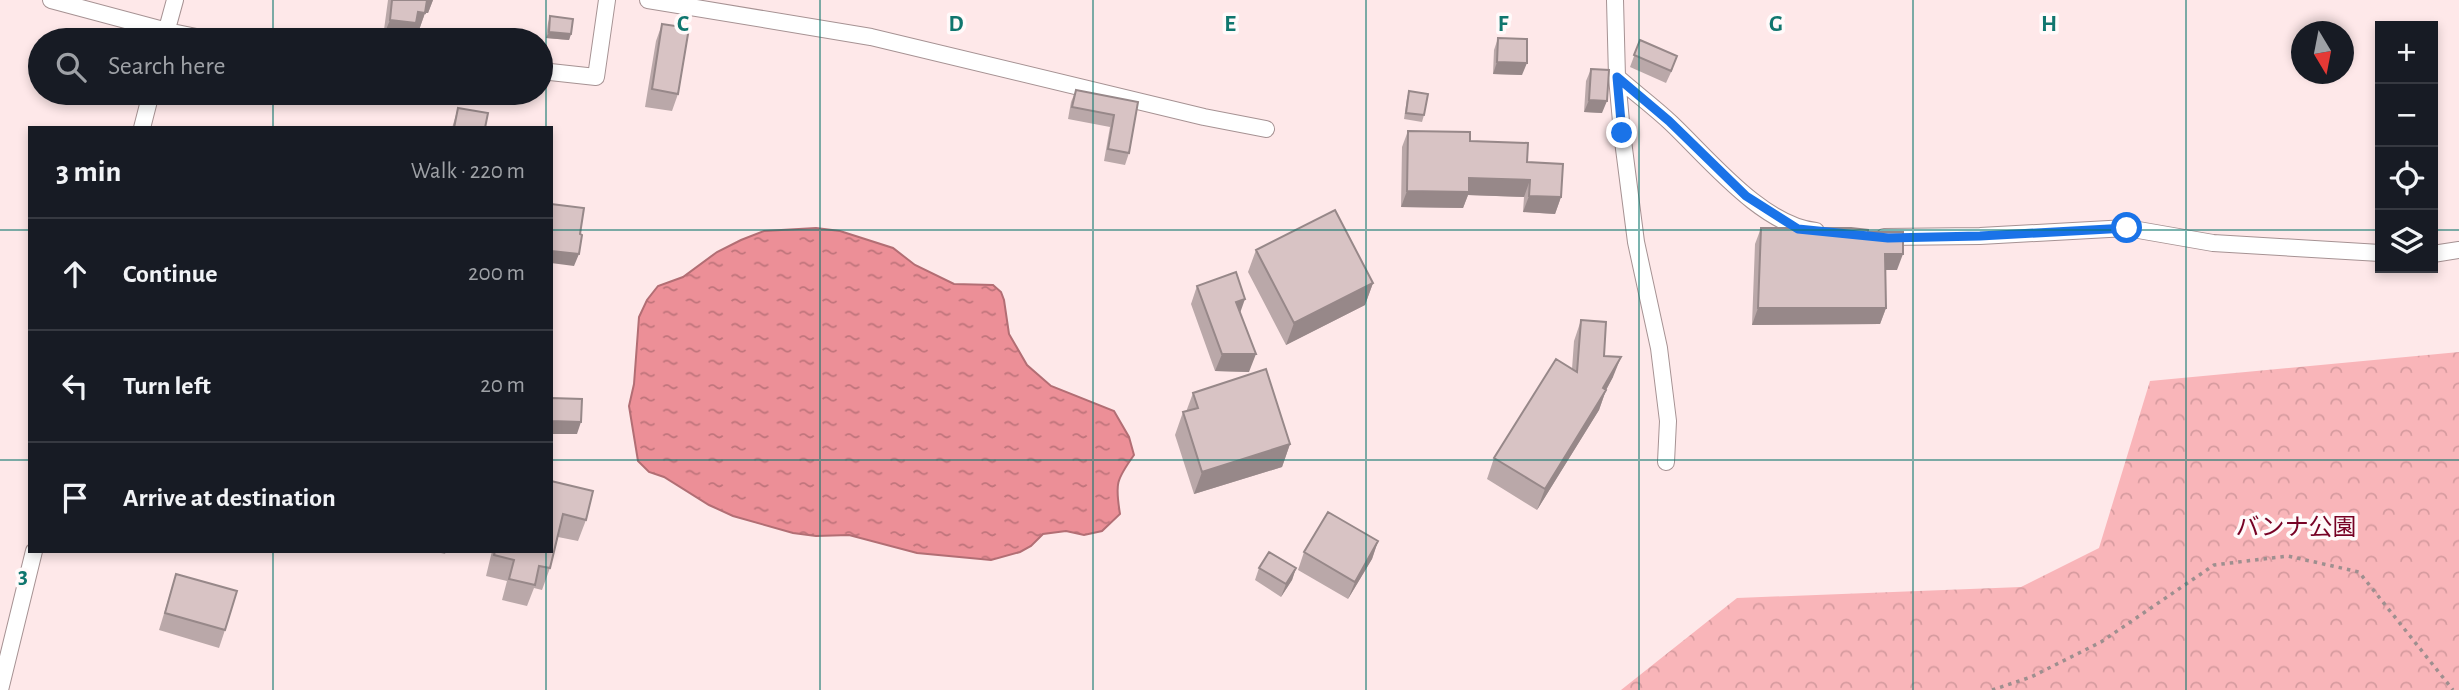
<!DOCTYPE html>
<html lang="en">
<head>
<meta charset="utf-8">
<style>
	body { margin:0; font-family:"Alegreya Sans","Noto Sans JP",sans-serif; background:#242831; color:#f1f3f6 }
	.controls { position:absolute; right:21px; top:21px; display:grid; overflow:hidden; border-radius:0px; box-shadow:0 4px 10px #0003 }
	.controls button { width:63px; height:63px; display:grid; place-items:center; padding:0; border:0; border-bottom:2px solid #363941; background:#171b24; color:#f1f3f6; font:35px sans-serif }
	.compass { position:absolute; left:2291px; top:21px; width:63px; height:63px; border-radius:50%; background:#171b24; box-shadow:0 4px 10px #0003; rotate:170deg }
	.stop { position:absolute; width:21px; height:21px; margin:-16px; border:5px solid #1a73e8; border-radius:50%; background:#fff }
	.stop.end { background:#1a73e8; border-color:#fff; box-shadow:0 2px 7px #0008 }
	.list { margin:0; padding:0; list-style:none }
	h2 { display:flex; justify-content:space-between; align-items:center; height:91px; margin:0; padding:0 28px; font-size:30px }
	h2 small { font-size:23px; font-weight:400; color:#9ea1a6 }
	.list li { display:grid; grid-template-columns:46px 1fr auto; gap:21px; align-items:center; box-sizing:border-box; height:112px; padding:0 28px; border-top:2px solid #363941 }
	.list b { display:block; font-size:26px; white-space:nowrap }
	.list em { font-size:23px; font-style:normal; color:#9ea1a6 }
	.icon { flex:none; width:38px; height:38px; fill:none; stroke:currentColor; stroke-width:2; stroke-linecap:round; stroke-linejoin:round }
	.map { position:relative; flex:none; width:2459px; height:690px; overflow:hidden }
	.search { position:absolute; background:#171b24; box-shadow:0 4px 10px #0003; left:28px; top:28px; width:525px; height:77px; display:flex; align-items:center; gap:18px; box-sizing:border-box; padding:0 24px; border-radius:38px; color:#9ea1a6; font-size:26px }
	.panel { position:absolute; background:#171b24; box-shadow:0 4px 10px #0003; left:28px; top:126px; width:525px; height:427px; border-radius:0px }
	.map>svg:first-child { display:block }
</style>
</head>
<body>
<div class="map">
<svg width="2459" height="690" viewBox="0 0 2459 690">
	<defs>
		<pattern id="park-crowns" width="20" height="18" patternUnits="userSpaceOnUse" patternTransform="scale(1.75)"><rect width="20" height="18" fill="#f9b5b9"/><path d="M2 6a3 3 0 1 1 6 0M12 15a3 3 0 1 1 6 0" fill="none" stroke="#d69b9f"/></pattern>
		<pattern id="water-ripples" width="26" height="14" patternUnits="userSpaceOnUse" patternTransform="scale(1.75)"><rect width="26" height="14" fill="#ec8f97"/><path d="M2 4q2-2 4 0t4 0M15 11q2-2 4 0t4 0" fill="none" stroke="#bf747b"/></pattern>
	</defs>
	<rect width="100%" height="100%" fill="#fee8e9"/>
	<path fill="url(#park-crowns)" d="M2459 352V690H1621L1737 598 2021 587 2099 548 2150 381Z"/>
	<path fill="url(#water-ripples)" stroke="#b26e74" stroke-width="2" d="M816 228 840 231 893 248 915 265 954 284 993 285 1001 292 1004 300 1009 334 1027 365 1051 386 1114 411 1129 437 1134 455C1116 480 1115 484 1120 514L1102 531 1084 535 1066 531 1043 534 1031 546 1020 552 991 560 917 553 849 535 816 536 793 533 733 516 709 505 664 477 649 472 638 461 629 406 634 384 639 317 647 300 658 286 683 277 717 252 741 240 764 231Z"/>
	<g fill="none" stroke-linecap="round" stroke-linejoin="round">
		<g stroke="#a69293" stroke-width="18">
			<path id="minor" d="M51 0 167 31 211 40
				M648 0 871 37 1204 117 1266 129
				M1615 0 1617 77 1622 133 1636 242 1659 348 1668 421 1666 462
				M164 40 175 0
				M541 71 596 77 607 0
				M1617 77C1635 93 1654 107 1671 123 1709 159 1763 226 1816 231
				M142 128 151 93
				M1884 237 1980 236 2127 228 2213 243 2380 253
				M2433 254 2459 250
				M0 690 34 551"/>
		</g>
		<path stroke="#9e8f8f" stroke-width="3.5" stroke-dasharray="3.5 5" stroke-linecap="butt" d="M1992 690 2031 677 2101 642 2214 565 2288 556 2359 572 2453 690"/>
		<use href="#minor" stroke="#fff" stroke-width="16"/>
	</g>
	<path fill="#baa8a9" d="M388 0H433L428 13H425L419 30 414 29 410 40 383 37Z
		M550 16 571 34 569 40 546 38 548 23Z
		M662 24 678 94 672 111 645 107 656 41Z
		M1498 38 1522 75 1493 74 1494 50Z
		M1640 40 1673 68 1666 83 1630 67Z
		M1591 69 1602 113 1584 112 1586 81Z
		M1076 90 1138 102 1129 153 1125 165 1104 161 1110 127 1068 119 1071 102Z
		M1409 91 1424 115 1422 122 1404 119 1407 98Z
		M458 108 485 128H452Z
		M1408 131 1470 141 1527 162 1561 197 1555 214 1523 212 1524 197 1468 195 1463 208 1401 207 1402 147Z
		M1761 228 1868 232 1897 270H1886V308L1880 324 1752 325 1755 244Z
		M1256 250 1373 283 1365 305 1286 345 1248 272Z
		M1197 286 1240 312 1249 372 1215 371 1191 304Z
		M1581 320 1604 356 1613 377 1606 390 1599 410 1537 510 1487 479 1494 458 1572 369 1574 341Z
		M1193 393 1290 444 1282 467 1194 494 1175 435 1183 412H1186Z
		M551 481 586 520 578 541 558 537 550 568 542 590 534 588 527 606 502 600 507 581 486 576 492 551H551Z
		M1378 541 1372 559 1348 599 1298 570 1304 552Z
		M433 551H446L445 554Z
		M1259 568H1296L1292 580 1281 597 1255 580Z
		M176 574 225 630 219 648 159 630Z"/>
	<path fill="#978889" d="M426 0H433L428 13H425L419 30 414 29 410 40 383 37 390 20 418 12Z
		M549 32 571 34 569 40 546 38Z
		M1497 62 1527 63 1522 75 1493 74Z
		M1589 100 1607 101 1602 113 1584 112Z
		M1469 178 1530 180 1524 197 1468 195 1463 208 1401 207 1407 191Z
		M1529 196 1561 197 1555 214 1523 212Z
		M551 251 579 254 574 266 551 263Z
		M1885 254H1903L1897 270H1879Z
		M1373 283 1365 305 1286 345 1294 323Z
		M1245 299 1239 316 1236 302Z
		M1758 308H1886L1880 324 1752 325Z
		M1222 354H1256L1249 372 1215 371Z
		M1621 357 1613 377 1605 392 1606 390 1599 410 1537 510 1545 489Z
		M551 421 581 422 577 434H551Z
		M1290 444 1282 467 1194 494 1202 472Z
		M1378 541 1372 559 1348 599 1355 582Z
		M1296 568 1292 580 1281 597 1286 584Z"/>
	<path fill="#d8c3c4" stroke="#978889" stroke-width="2" d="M392 0H427L425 13 418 12 416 23 390 20Z
		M550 16 573 19 571 34 549 32Z
		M662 24 689 28 678 94 652 89Z
		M1498 38 1527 39V63L1497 62Z
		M1640 40 1677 56 1671 71 1634 55Z
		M1591 69 1609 70 1607 101 1589 100Z
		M1076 90 1138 102 1129 153 1108 149 1114 115 1072 107Z
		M1409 91 1428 94 1424 115 1406 113Z
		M458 108 488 113 485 128H454Z
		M1408 131 1470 132V141L1528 143 1527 162 1563 164 1561 197 1529 196 1530 180 1469 178V192L1407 191Z
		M551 204 584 208 580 234 582 235 579 254 551 251Z
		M1335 210 1373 283 1294 323 1256 250Z
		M1761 228H1851L1868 230V232H1903V254H1885L1886 308H1758Z
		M1236 272 1245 299 1236 302 1256 354H1222L1197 286Z
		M1581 320 1606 322 1604 356 1621 357 1603 388 1606 390 1545 489 1494 458 1556 359 1577 372Z
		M1266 369 1290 444 1202 472 1183 412 1198 408 1193 393Z
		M551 398 582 399 581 422 551 421Z
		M551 481 593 491 586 520 563 514 550 568 539 566 535 585 509 579 514 560 494 555 495 551H551Z
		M1328 512 1378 541 1355 582 1304 552Z
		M1269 552 1296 568 1286 584 1259 568Z
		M176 574 237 591 225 630 165 613Z"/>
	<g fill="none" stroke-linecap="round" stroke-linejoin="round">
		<path stroke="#1a73e8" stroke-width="9" d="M1622 133 1617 77 1669 121 1746 196 1798 229 1888 238 1980 236 2127 228"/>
	</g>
	<path fill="none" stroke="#0f766e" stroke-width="2" stroke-opacity="0.55" d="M273 0V40M546 0V128M820 0V690M1093 0V690M1366 0V690M1639 0V690M1913 0V690M2186 0V690M273 93V128M0 230H30M551 230H2380M2433 230H2459M0 460H30M551 460H2459M273 551V690M546 551V690"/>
	<g text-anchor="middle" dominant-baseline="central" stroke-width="7" stroke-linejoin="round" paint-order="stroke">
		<g font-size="24" fill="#770225" stroke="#fffafa">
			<text x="2296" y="528">バンナ公園</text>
		</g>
	</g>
	<g font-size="23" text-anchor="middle" font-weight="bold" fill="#0f766e" stroke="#fffafa" stroke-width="7" stroke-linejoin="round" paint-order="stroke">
		<text x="683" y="31">C</text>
		<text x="956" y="31">D</text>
		<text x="1230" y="31">E</text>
		<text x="1503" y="31">F</text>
		<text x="1776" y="31">G</text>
		<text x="2049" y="31">H</text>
		<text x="23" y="583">3</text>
	</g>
</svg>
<div class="controls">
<button>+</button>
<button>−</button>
<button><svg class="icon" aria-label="locate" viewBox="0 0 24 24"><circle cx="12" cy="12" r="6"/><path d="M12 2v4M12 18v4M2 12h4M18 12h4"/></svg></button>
<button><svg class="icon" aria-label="layers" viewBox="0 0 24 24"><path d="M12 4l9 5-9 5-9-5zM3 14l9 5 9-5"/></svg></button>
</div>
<svg class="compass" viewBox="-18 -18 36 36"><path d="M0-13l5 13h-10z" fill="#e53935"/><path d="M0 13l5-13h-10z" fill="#9ea1a6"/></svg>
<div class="stop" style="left:2127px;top:228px"></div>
<div class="stop end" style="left:1622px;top:133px"></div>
<div class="search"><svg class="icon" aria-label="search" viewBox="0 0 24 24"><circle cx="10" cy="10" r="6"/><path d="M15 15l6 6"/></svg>Search here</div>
<section class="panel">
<h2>3 min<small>Walk · 220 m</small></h2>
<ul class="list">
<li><svg class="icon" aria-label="ahead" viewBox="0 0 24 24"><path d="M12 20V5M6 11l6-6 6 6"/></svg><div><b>Continue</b></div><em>200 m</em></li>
<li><svg class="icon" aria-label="left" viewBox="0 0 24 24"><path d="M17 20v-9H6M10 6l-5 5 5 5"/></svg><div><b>Turn left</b></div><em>20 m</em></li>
<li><svg class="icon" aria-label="arrive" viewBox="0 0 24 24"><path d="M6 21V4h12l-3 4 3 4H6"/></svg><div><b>Arrive at destination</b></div></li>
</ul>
</section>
</div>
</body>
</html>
